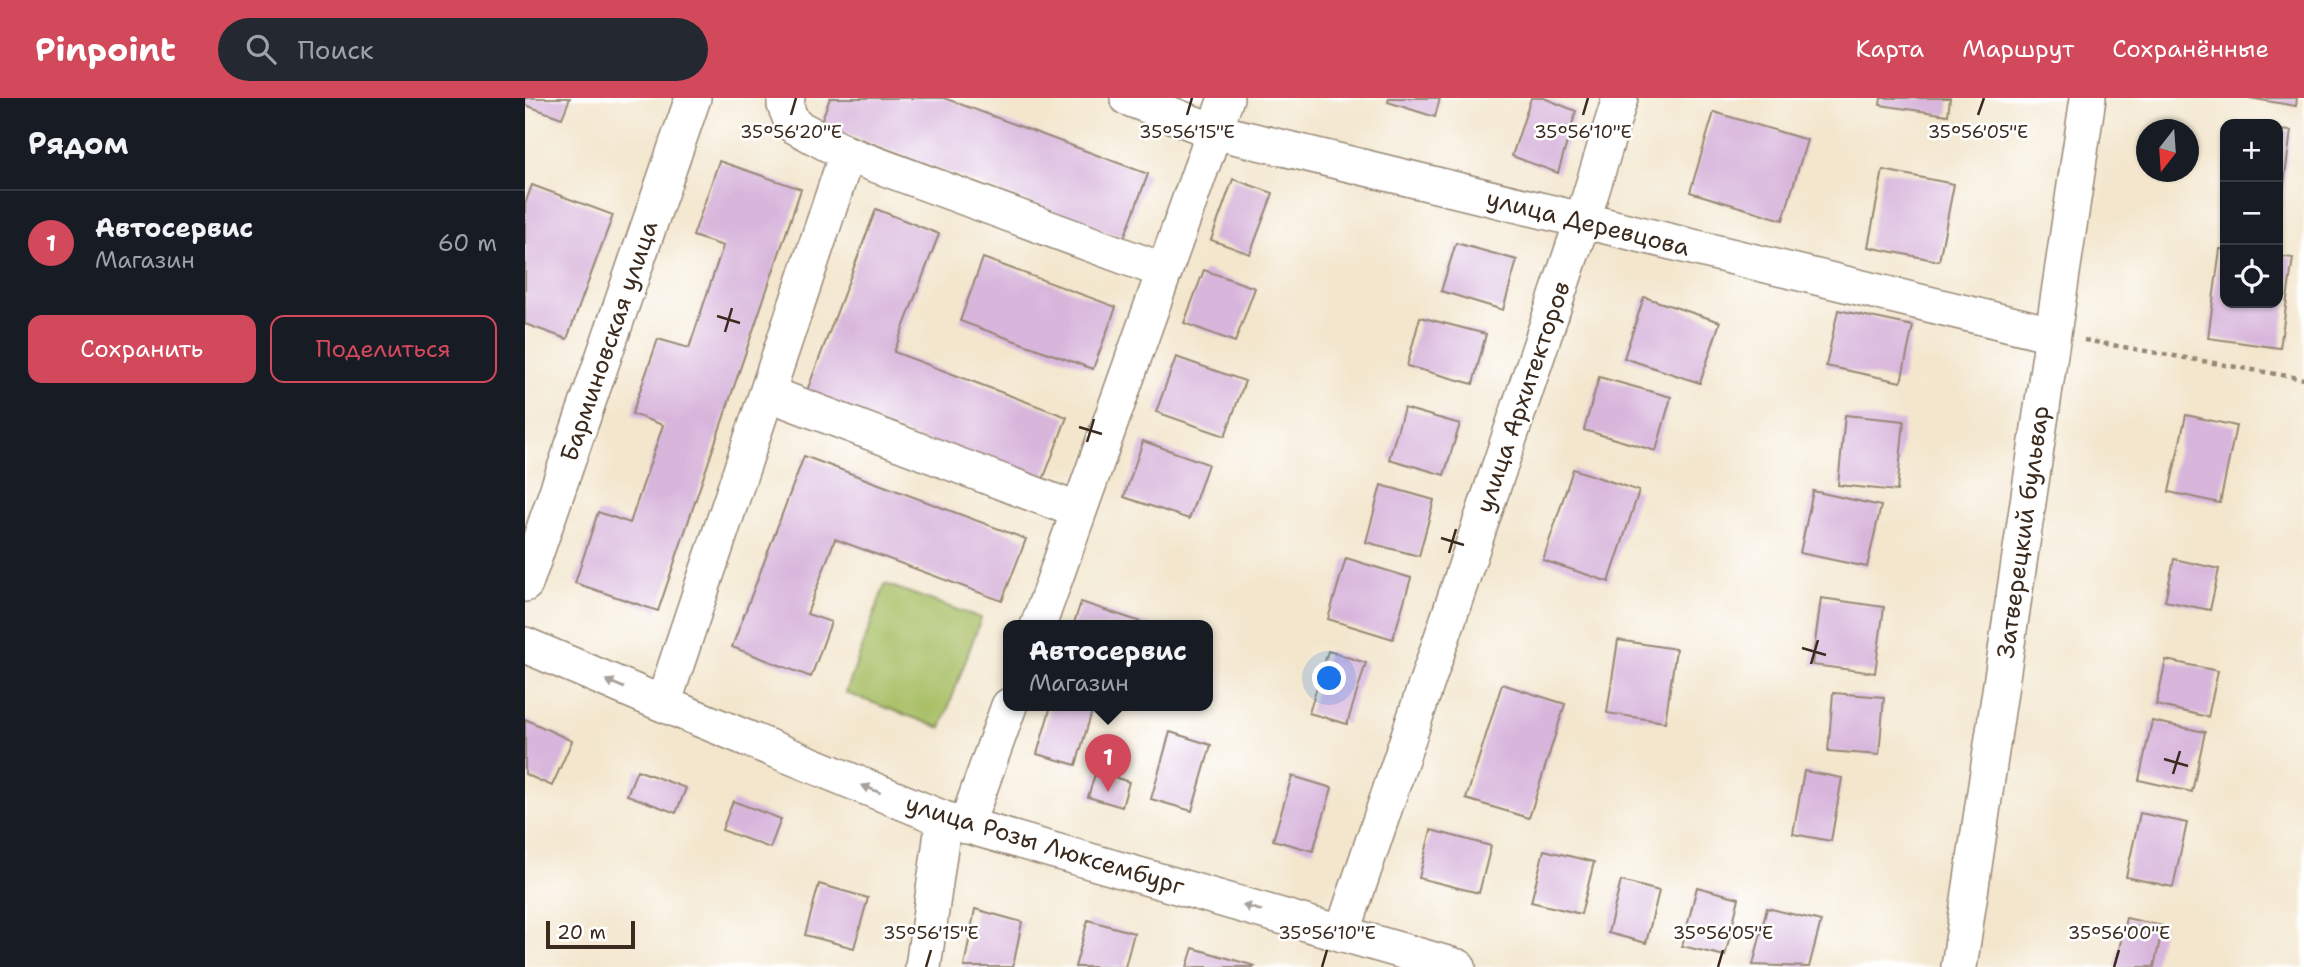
<!DOCTYPE html>
<html lang="ru">
<head>
<meta charset="utf-8">
<style>
	body { margin:0; font-family:"Shantell Sans",sans-serif; background:#242831; color:#f1f3f6 }
	.controls { position:absolute; right:21px; top:21px; display:grid; overflow:hidden; border-radius:14px; box-shadow:0 2px 5px #0004 }
	.controls button { width:63px; height:63px; display:grid; place-items:center; padding:0; border:0; border-bottom:2px solid #363941; background:#171b24; color:#f1f3f6; font:35px sans-serif }
	.compass { position:absolute; left:1611px; top:21px; width:63px; height:63px; border-radius:50%; background:#171b24; box-shadow:0 2px 5px #0004; rotate:197deg }
	.scale { position:absolute; left:21px; bottom:18px; width:89px; box-sizing:border-box; padding-left:7px; border:4px solid #3b2a1e; border-top:0; font-size:19px; line-height:24px; white-space:nowrap; color:#3b2a1e; -webkit-text-stroke:5px #fff; paint-order:stroke }
	.you { position:absolute; left:805px; top:581px; width:24px; height:24px; margin:-18px; border:5px solid #fff; border-radius:50%; background:#1a73e8; box-shadow:0 0 0 10px #1a73e833 }
	.badge { display:grid; place-items:center; width:46px; height:46px; border-radius:50%; background:#d1495b; color:#fff; font-size:23px; font-weight:700 }
	.pin { position:absolute; translate:-50% -58px; filter:drop-shadow(0 2px 4px #0008) }
	.pin::after { content:''; position:absolute; top:37px; width:24px; height:21px; background:inherit; clip-path:polygon(0 0,100% 0,50% 100%) }
	.popup { position:absolute; left:478px; top:522px; width:210px; height:91px; box-sizing:border-box; display:grid; place-content:center; border-radius:14px; background:#171b24; filter:drop-shadow(0 2px 5px #0005); font-size:23px; white-space:nowrap; color:#9ea1a6 }
	.popup b { font-size:26px; color:#f1f3f6 }
	.popup::after { content:''; position:absolute; left:50%; top:100%; margin-left:-14px; border:14px solid transparent; border-top-color:#171b24 }
	.list { margin:0; padding:0; list-style:none }
	h2 { display:flex; justify-content:space-between; align-items:center; height:91px; margin:0; padding:0 28px; font-size:30px }
	h2 small { font-size:23px; font-weight:400; color:#9ea1a6 }
	.list li { display:grid; grid-template-columns:46px 1fr auto; gap:21px; align-items:center; box-sizing:border-box; height:105px; padding:0 28px; border-top:2px solid #363941 }
	.list b { display:block; font-size:26px; white-space:nowrap }
	.list p { margin:0; font-size:23px; white-space:nowrap; color:#9ea1a6 }
	.list em { font-size:23px; font-style:normal; color:#9ea1a6 }
	.actions { display:flex; gap:14px; padding:21px 28px }
	.actions a { flex:1; padding:16px 0; border:2px solid #d1495b; border-radius:14px; text-align:center; font-size:24px; color:#d1495b }
	.actions .main { background:#d1495b; color:#fff }
	.icon { flex:none; width:38px; height:38px; fill:none; stroke:currentColor; stroke-width:2; stroke-linecap:round; stroke-linejoin:round }
	.map { position:relative; flex:none; width:1779px; height:869px; overflow:hidden }
	header { display:flex; align-items:center; gap:42px; box-sizing:border-box; height:98px; padding:0 35px; background:#d1495b; color:#fff }
	header strong { font-size:33px }
	nav { display:flex; gap:38px; margin-inline-start:auto; font-size:24px }
	.search { width:490px; height:63px; background:#242831; display:flex; align-items:center; gap:18px; box-sizing:border-box; padding:0 24px; border-radius:38px; color:#9ea1a6; font-size:26px }
	main { display:flex }
	aside { flex:1; background:#171b24 }
	.map>svg:first-child { display:block }
</style>
</head>
<body>
<header>
<strong>Pinpoint</strong>
<div class="search"><svg class="icon" aria-label="search" viewBox="0 0 24 24"><circle cx="10" cy="10" r="6"/><path d="M15 15l6 6"/></svg>Поиск</div>
<nav><a>Карта</a><a>Маршрут</a><a>Сохранённые</a></nav>
</header>
<main>
<aside>
<h2>Рядом<small></small></h2>
<ul class="list">
<li><span class="badge">1</span><div><b>Автосервис</b><p>Магазин</p></div><em>60 m</em></li>
</ul>
<div class="actions"><a class="main">Сохранить</a><a>Поделиться</a></div>
</aside>
<div class="map">
<svg width="1779" height="869" viewBox="0 0 1779 869">
	<rect width="100%" height="100%" fill="#fff"/>
	<filter id="ink" filterUnits="userSpaceOnUse"><feTurbulence type="fractalNoise" baseFrequency=".0143" numOctaves="2"/><feDisplacementMap in="SourceGraphic" scale="14" xChannelSelector="R" yChannelSelector="G"/><feConvolveMatrix kernelMatrix="1 2 1 2 8 2 1 2 1" color-interpolation-filters="sRGB"/></filter>
	<filter id="wash" filterUnits="userSpaceOnUse"><feTurbulence type="fractalNoise" baseFrequency=".00686" numOctaves="4" result="noise"/><feDisplacementMap in="SourceGraphic" scale="28" xChannelSelector="R" yChannelSelector="G"/><feGaussianBlur stdDeviation="1.57" result="paint"/><feColorMatrix in="noise" values="0 0 0 0 0 0 0 0 0 0 0 0 0 0 0 0 0 1.4 0 .05"/><feComposite in="paint" operator="in"/></filter>
	<g filter="url(#wash)">
		<rect width="100%" height="100%" fill="#f3e6cd"/>
		<path fill="#a7be64" stroke="#717441" stroke-width="2" d="M360 486 456 520 416 630 321 595Z"/>
		<g id="blocks">
			<path fill="#d8b6dc" d="M0 0H45L37 20 0 7Z
				M305 0H419L623 76 599 140 295 26Z
				M864 0H915L910 19 863 4Z
				M1006 0H1019L1051 13 1033 75 987 58Z
				M1356 0H1425L1423 17 1355 7Z
				M1724 0H1772L1771 8Z
				M1189 14 1282 42 1258 122 1165 94Z
				M1753 32 1766 33 1755 116H1753Z
				M194 63 276 91 133 513 50 485 73 414 105 425 138 327 107 316 133 241 164 250 198 148 168 138Z
				M1358 72 1429 86 1414 163 1343 149Z
				M708 81 748 95 725 156 686 142Z
				M7 87 88 117 42 241 0 226V106Z
				M351 111 414 136 369 254 542 319 516 387 280 298Z
				M931 145 992 162 978 212 916 193Z
				M1695 151H1700V205H1753V158L1768 160 1755 250 1683 240Z
				M458 160 591 209 568 271 435 223Z
				M679 172 730 190 710 244 659 225Z
				M1119 199 1195 224 1175 285 1099 260Z
				M1313 212 1388 228 1376 284 1301 268Z
				M895 219 961 236 948 286 882 268Z
				M651 259 720 283 700 338 631 314Z
				M1074 279 1146 299 1131 353 1059 332Z
				M879 310 935 326 919 377 864 361Z
				M1320 317 1379 323 1372 393 1313 387Z
				M1661 317 1711 328 1695 405 1644 394Z
				M618 343 683 366 664 421 599 399Z
				M279 358 501 441 477 503 310 441 282 516 306 524 286 579 207 549Z
				M1048 371 1114 393 1084 484 1018 462Z
				M856 387 909 402 894 458 841 444Z
				M1288 393 1356 408 1342 469 1275 455Z
				M821 460 886 480 868 541 803 521Z
				M1649 461 1694 471 1685 512 1640 503Z
				M1296 500 1359 509 1350 575 1287 567Z
				M556 504 625 527V528H548Z
				M1093 542 1151 551 1140 624 1082 615Z
				M803 553 841 565 822 626 784 615Z
				M1641 562 1693 573 1683 619 1631 607Z
				M977 586 1040 606 1004 720 941 701Z
				M1308 595 1359 599 1354 657 1303 653Z
				M526 608 568 610 551 667 512 656Z
				M0 621 47 643 27 688 0 676Z
				M1627 623 1680 634 1667 694 1614 682Z
				M645 634 686 647 667 713 626 701Z
				M112 672 161 690 151 715 102 697Z
				M571 673 604 684 597 709 563 699Z
				M1279 673 1317 680 1306 743 1268 736Z
				M767 678 807 690 788 753 748 742Z
				M208 703 256 721 245 750 197 732Z
				M1615 715 1662 725 1648 789 1601 779Z
				M906 732 966 748 954 795 894 780Z
				M1019 752 1069 764 1056 816 1006 804Z
				M1096 783 1134 793 1121 845 1083 835Z
				M294 786 343 800 329 850 280 837Z
				M1172 789 1214 800 1200 858 1157 848Z
				M1242 810 1296 823 1284 869 1228 867Z
				M450 811 497 824 488 869H439Z
				M1601 820 1638 828 1629 869H1590Z
				M563 822 609 835 600 869H550Z
				M668 850 730 868 729 869H662Z"/>
		</g>
	</g>
	<g filter="url(#ink)">
		<use href="#blocks" fill-opacity="0" stroke="#978876" stroke-width="2"/>
		<g fill="none" stroke-linecap="round" stroke-linejoin="round">
			<g stroke="#978876" stroke-width="38">
				<path id="minor" d="M262 0 260 7 268 27 322 56 639 173
					M603 0 688 33 1527 236
					M242 295 554 413
					M0 486 168 0
					M513 528 701 0
					M0 547 138 606 419 721 933 869
					M138 606 322 56
					M441 728 484 608
					M817 836 1057 124 1095 0
					M398 869 419 721
					M1434 869 1563 0"/>
			</g>
			<path stroke="#978876" stroke-width="4.5" stroke-dasharray="5 5" stroke-linecap="butt" d="M1559 242 1779 281"/>
			<use href="#minor" stroke="#fff" stroke-width="35"/>
		</g>
		<defs><path id="oneway-solid" d="M-6-.8H1V-3.2L6.5 0L1 3.2V.8H-6Z" transform="scale(1.75)"/></defs>
		<g fill="#a79f9a">
			<use href="#oneway-solid" transform="translate(90 586) rotate(-157)"/>
			<use href="#oneway-solid" transform="translate(346 691) rotate(-158)"/>
			<use href="#oneway-solid" transform="translate(727 810) rotate(-164)"/>
		</g>
	</g>
	<path fill="none" stroke="#3b2a1e" stroke-width="2.5" d="M266 17 271 0M662 17 667 0M1058 17 1063 0M1453 17 1459 0M192 218 215 225M200 234 207 210M554 329 577 336M562 344 569 321M916 440 939 447M924 455 931 431M1277 550 1301 557M1286 566 1293 542M1639 661 1663 668M1648 676 1655 653M401 869 406 852M797 869 802 852M1193 869 1198 852M1589 869 1594 852"/>
	<g text-anchor="middle" dominant-baseline="central" stroke-width="5" stroke-linejoin="round" paint-order="stroke">
		<g font-size="24" fill="#3b2a1e" stroke="#fff">
			<text transform="translate(1063 125) rotate(14)">улица Деревцова</text>
			<text transform="translate(84 243) rotate(-71)">Барминовская улица</text>
			<text transform="translate(998 299) rotate(-71)">улица Архитекторов</text>
			<text transform="translate(1498 434) rotate(-82)">Затверецкий бульвар</text>
			<text transform="translate(520 747) rotate(17)">улица Розы Люксембург</text>
		</g>
	</g>
	<g font-size="18" text-anchor="middle" fill="#3b2a1e" stroke="#fff" stroke-width="5" stroke-linejoin="round" paint-order="stroke">
		<text x="266" y="40">35°56'20"E</text>
		<text x="662" y="40">35°56'15"E</text>
		<text x="1058" y="40">35°56'10"E</text>
		<text x="1453" y="40">35°56'05"E</text>
		<text x="406" y="841">35°56'15"E</text>
		<text x="802" y="841">35°56'10"E</text>
		<text x="1198" y="841">35°56'05"E</text>
		<text x="1594" y="841">35°56'00"E</text>
	</g>
</svg>
<div class="controls">
<button>+</button>
<button>−</button>
<button><svg class="icon" aria-label="locate" viewBox="0 0 24 24"><circle cx="12" cy="12" r="6"/><path d="M12 2v4M12 18v4M2 12h4M18 12h4"/></svg></button>
</div>
<svg class="compass" viewBox="-18 -18 36 36"><path d="M0-13l5 13h-10z" fill="#e53935"/><path d="M0 13l5-13h-10z" fill="#9ea1a6"/></svg>
<div class="scale">20 m</div>
<div class="you"></div>
<div class="pin badge" style="left:583px;top:694px">1</div>
<div class="popup"><b>Автосервис</b>Магазин</div>
</div>
</main>
</body>
</html>
